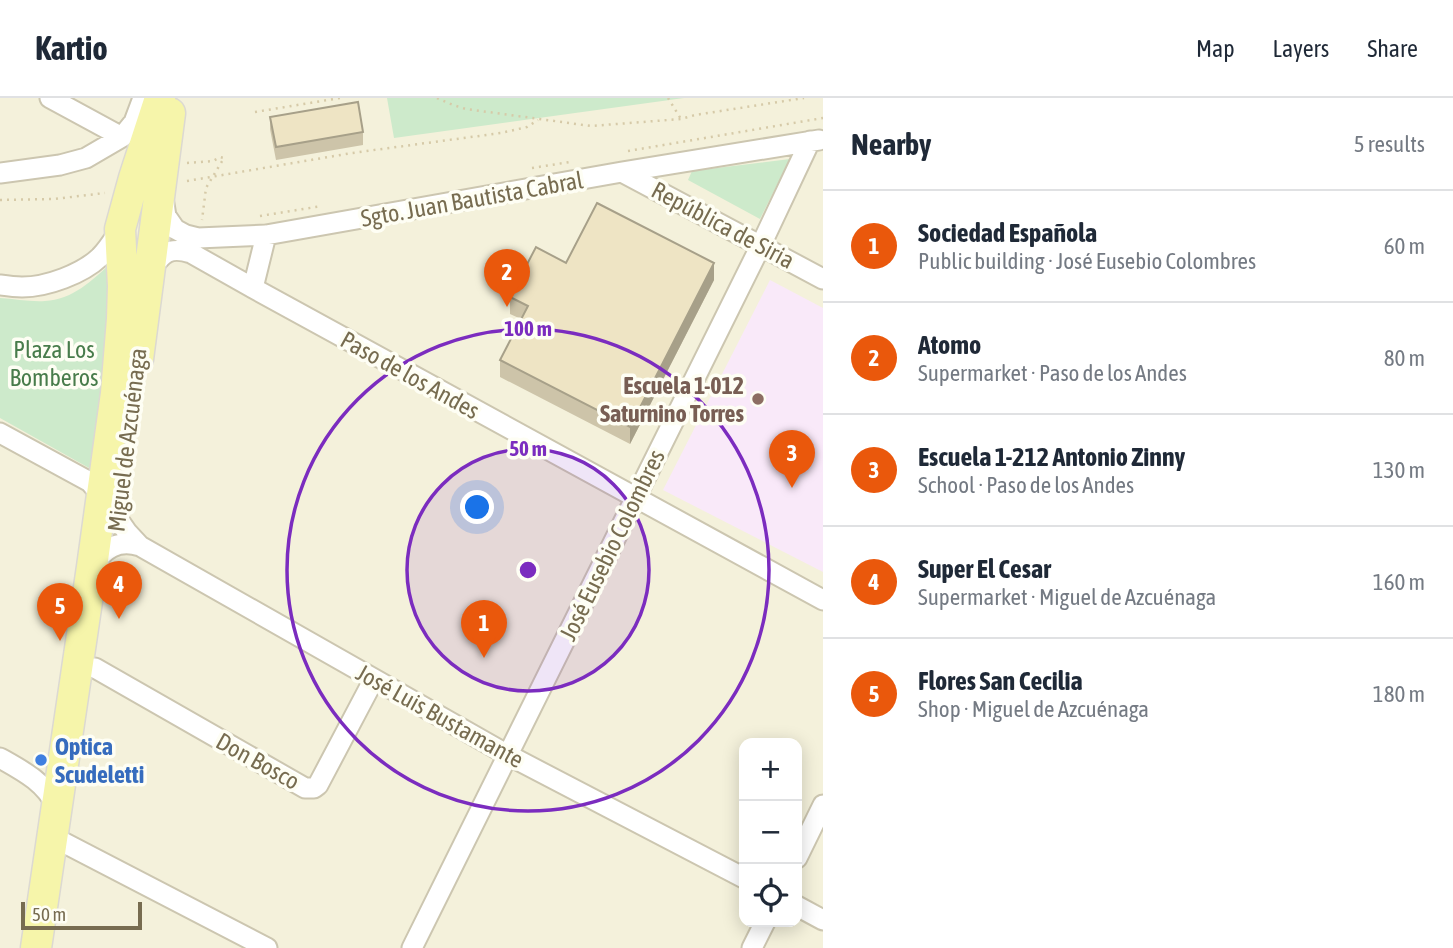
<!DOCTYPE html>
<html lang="en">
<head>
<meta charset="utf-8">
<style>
	body { margin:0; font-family:"Asap Condensed",sans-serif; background:#f2f2f3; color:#1f2937 }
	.controls { position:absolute; right:21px; bottom:21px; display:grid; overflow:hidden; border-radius:14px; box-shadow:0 4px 18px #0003 }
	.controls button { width:63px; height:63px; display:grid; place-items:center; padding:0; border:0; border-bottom:2px solid #e0e1e3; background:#fff; color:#1f2937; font:35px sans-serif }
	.scale { position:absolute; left:21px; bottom:18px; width:121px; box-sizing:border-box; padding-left:7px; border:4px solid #776c50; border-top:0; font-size:19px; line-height:24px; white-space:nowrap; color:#776c50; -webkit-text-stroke:5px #fefef4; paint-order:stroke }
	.you { position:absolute; left:478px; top:410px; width:24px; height:24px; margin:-18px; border:5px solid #fff; border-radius:50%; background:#1a73e8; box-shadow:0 0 0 10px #1a73e833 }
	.badge { display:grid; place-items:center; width:46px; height:46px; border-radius:50%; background:#ea580c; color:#fff; font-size:23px; font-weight:700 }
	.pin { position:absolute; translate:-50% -58px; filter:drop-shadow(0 2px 4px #0008) }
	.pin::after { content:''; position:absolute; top:37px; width:24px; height:21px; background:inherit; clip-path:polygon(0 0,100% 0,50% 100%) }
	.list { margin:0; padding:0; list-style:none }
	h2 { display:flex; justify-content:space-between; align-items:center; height:91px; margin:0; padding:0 28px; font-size:30px }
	h2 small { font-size:23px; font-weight:400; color:#747a83 }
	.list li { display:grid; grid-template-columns:46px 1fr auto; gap:21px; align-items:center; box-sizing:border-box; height:112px; padding:0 28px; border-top:2px solid #e0e1e3 }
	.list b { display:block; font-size:26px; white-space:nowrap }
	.list p { margin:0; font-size:23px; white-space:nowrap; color:#747a83 }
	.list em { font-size:23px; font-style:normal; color:#747a83 }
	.icon { flex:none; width:38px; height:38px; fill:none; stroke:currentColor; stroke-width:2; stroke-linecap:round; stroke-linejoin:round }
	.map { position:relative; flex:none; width:823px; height:850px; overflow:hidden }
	header { display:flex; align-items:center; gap:42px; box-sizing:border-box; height:98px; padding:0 35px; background:#fff; border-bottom:2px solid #e0e1e3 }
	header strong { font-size:33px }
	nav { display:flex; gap:38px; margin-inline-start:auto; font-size:24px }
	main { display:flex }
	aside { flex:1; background:#fff }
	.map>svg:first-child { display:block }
</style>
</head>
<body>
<header>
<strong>Kartio</strong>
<nav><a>Map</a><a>Layers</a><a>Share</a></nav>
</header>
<main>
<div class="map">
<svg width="823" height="850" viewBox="0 0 823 850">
	<rect width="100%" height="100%" fill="#fcfbed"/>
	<path fill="#f4f1db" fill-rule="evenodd" d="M0 0H823V850H0ZM744 645H797V824H744Z"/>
	<path fill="#f9e9f9" d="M770 182 823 210V474L663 392Z"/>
	<path fill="#cdeacb" d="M387 0H684L394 40Z
		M790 61 760 121 688 82 692 73Z
		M112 164 98 375 0 320V200C15 201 31 204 45 203 72 202 93 182 112 164Z"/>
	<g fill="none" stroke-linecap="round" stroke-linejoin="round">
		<g stroke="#ccc6b0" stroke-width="23">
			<path id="street" d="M50 0 122 39
				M622 74 823 181
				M0 75 60 67 86 60 122 39 134 24 143 0
				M163 100 166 118 175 131 186 137 198 140 266 137 622 74 819 42
				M150 172C163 155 169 148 191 155L253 190 823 502
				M0 187C7 188 15 189 22 189 47 189 82 176 100 159 108 151 114 141 120 132
				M253 190 266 137
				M0 335 90 384 102 398 127 434 140 448
				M92 469C103 451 118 441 140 448L508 657 744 780
				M95 570 305 690H314L318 687 374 581
				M0 660C23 673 45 684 57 709
				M53 739 267 850
				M797 760 823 707
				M797 808 823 822
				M412 850 761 147 810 43
				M752 850 765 824"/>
		</g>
		<g stroke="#dcd9d2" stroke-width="33">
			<path id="primary" d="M138 261 170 15
				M36 850 92 469 116 295 122 221 123 188 120 131 134 80 160 0"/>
		</g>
		<path stroke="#d6caa8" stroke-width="2.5" stroke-dasharray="2 5" stroke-linecap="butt" d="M437 0 453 7 466 11 591 28 681 21 695 17 804 0
			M668 0 681 21
			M255 14 340 0
			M628 53 823 20
			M187 65 213 63 220 59 224 60 206 90 202 122
			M532 70 570 64
			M187 83 352 55 501 35 527 29 538 22
			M0 102 54 101 105 95
			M260 118 322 108"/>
		<use href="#street" stroke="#fff" stroke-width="19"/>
		<use href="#primary" stroke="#f6f5aa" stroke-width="30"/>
	</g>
	<path fill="#cdc4a9" d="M270 19 363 34V47L276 62 270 31Z
		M566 165 714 182 630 346 500 279V262L521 221 510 216V199Z"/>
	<path fill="#a7a089" d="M714 165V182L630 346V329Z"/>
	<path fill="#eee4c4" stroke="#a7a089" stroke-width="2" d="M358 4 363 34 276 49 270 19Z
		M597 105 714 165 630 329 500 262 528 208 510 199 536 149 566 165Z"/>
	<circle cx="528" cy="472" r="121" fill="#7b2cbf" fill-opacity=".12"/>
	<g fill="none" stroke="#7b2cbf" stroke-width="3.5">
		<circle cx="528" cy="472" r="121"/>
		<circle cx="528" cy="472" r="241"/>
	</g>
	<circle fill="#8d6e63" stroke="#fefef4" stroke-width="2.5" cx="758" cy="301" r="7"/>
	<circle fill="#3f7fe0" stroke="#fefef4" stroke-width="2.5" cx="41" cy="662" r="7"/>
	<g text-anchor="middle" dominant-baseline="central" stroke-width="7" stroke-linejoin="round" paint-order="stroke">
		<g font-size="24" fill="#776c50" stroke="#fefef4">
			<text transform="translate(472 101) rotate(-10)">Sgto. Juan Bautista Cabral</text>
			<text transform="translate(723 127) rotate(28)">República de Siria</text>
			<text transform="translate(410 277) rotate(29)">Paso de los Andes</text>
			<text transform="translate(127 342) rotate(-83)">Miguel de Azcuénaga</text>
			<text transform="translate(612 447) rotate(-64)">José Eusebio Colombres</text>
			<text transform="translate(440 618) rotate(29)">José Luis Bustamante</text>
			<text transform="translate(258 663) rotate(29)">Don Bosco</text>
		</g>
		<g font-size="24" fill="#487c4b" stroke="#fefef4">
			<text x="54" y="251">Plaza Los<tspan x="54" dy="28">Bomberos</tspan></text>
		</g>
		<g font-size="24" font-weight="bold" fill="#785e54" stroke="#fefef4" text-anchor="end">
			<text x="744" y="287">Escuela 1-012<tspan x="744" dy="28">Saturnino Torres</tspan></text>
		</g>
		<g font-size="24" font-weight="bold" fill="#366cbe" stroke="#fefef4" text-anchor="start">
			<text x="55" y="648">Optica<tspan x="55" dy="28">Scudeletti</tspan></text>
		</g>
	</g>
	<circle cx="528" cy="472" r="10" fill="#7b2cbf" stroke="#fefef4" stroke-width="3.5"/>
	<g font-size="21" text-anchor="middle" font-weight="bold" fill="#7b2cbf" stroke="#fefef4" stroke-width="7" stroke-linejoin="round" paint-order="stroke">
		<text x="528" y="238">100 m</text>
		<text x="528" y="358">50 m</text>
	</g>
</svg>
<div class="controls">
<button>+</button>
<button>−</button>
<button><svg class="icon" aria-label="locate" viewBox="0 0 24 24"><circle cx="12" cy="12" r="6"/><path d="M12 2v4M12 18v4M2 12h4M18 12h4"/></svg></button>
</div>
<div class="scale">50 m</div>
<div class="you"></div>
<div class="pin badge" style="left:484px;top:560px">1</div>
<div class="pin badge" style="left:507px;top:209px">2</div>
<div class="pin badge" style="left:792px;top:390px">3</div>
<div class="pin badge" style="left:119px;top:521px">4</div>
<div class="pin badge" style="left:60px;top:543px">5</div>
</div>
<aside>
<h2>Nearby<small>5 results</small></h2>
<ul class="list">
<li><span class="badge">1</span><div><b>Sociedad Española</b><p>Public building · José Eusebio Colombres</p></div><em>60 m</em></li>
<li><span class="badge">2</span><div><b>Atomo</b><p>Supermarket · Paso de los Andes</p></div><em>80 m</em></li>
<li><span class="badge">3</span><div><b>Escuela 1-212 Antonio Zinny</b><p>School · Paso de los Andes</p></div><em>130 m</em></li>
<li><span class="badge">4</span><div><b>Super El Cesar</b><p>Supermarket · Miguel de Azcuénaga</p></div><em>160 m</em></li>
<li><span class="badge">5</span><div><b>Flores San Cecilia</b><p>Shop · Miguel de Azcuénaga</p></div><em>180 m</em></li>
</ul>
</aside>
</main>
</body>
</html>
